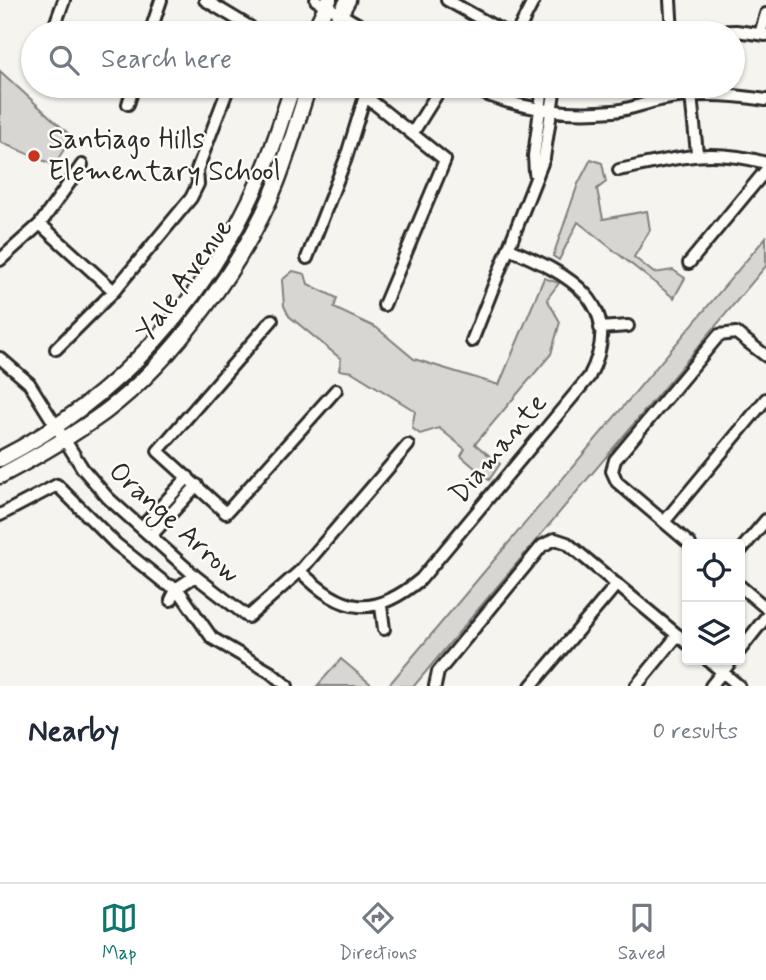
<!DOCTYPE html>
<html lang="en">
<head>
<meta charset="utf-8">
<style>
	body { margin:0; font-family:Mynerve,sans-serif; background:#f6f6f7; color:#1f2937 }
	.controls { position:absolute; right:21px; bottom:21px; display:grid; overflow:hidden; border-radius:7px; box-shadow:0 2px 5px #0004 }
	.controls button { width:63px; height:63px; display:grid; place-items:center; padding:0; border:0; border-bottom:2px solid #e0e1e3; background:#fff; color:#1f2937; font:35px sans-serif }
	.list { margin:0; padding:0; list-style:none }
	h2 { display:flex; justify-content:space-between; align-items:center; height:91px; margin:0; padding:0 28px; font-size:30px }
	h2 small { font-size:23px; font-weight:400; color:#747a83 }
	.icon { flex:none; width:38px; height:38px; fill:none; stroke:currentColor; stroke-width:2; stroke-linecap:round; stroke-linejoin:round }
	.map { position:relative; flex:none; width:766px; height:686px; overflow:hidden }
	.search { position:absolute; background:#fff; box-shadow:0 2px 5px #0004; left:21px; right:21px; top:21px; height:77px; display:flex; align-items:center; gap:18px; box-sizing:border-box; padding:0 24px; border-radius:38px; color:#747a83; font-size:26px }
	.sheet { height:196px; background:#fff }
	nav { display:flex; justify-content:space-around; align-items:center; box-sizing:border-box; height:98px; border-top:2px solid #e0e1e3; background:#fff; font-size:19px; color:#747a83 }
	nav a { display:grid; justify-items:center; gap:4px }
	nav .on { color:#0f766e }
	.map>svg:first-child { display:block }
</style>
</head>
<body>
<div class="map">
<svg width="766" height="686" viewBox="0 0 766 686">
	<rect width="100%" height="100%" fill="#f5f4ef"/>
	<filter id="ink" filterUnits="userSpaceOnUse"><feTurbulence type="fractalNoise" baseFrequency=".0143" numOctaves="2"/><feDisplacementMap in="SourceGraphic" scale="14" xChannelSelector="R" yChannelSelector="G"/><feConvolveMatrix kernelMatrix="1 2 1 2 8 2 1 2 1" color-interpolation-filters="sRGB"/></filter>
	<g filter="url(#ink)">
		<path fill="#d7d6d2" stroke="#81807e" stroke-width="2" d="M0 71 72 137 54 165 0 142Z
			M591 159 602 163 606 182 597 189 603 219 647 211 650 230 634 257 654 273 673 270 685 278 674 298 578 222 559 260 553 256 578 184Z
			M766 237V266L414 686H388Z
			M293 271 305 274 308 284 337 298 334 308 377 328 414 359 499 385 544 278 559 283 547 299 560 322 551 354 475 444 500 464 489 480 461 456 465 449 439 428 420 434 412 428 415 411 352 372 339 370 341 359 289 316 284 306 282 280Z
			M341 659 373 686H317Z"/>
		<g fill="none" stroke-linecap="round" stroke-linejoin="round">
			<g stroke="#2b2b2b" stroke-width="16">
				<path id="minor" d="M205 0 250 27 247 33
					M316 0 373 33
					M447 0 506 33
					M670 0 672 33
					M52 33 64 0
					M150 33 161 0
					M517 33 534 0
					M671 33 736 31 766 35
					M760 34 766 14
					M467 86C513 108 562 116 613 111 629 110 644 103 660 100 695 92 730 94 766 100
					M691 95 697 153
					M128 104 134 86
					M412 134 442 86
					M619 170C675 158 709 147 766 163
					M535 173 534 156 543 86
					M40 224 114 291
					M307 258 346 158 365 96 445 160 384 305
					M0 260 40 224 82 165
					M689 263 766 170
					M272 320 158 451 226 513 336 390
					M600 328 628 326
					M472 341 544 158 555 86
					M56 349 114 291 191 198 198 184 197 170 229 86
					M0 358 29 383 83 469 108 498 195 576 248 617 300 571 408 445
					M0 515 57 485 116 544 166 584 177 588 212 638 270 672 287 686
					M664 522 766 399
					M142 527 188 477
					M152 535 197 485
					M690 544 617 482 612 471 615 460 719 335 736 333 766 356
					M740 551 766 520
					M300 571C343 614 373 619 421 579L589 377C628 302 567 274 510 249
					M740 586 766 608
					M171 600 177 588 195 576
					M381 606 384 629
					M740 650 766 617
					M708 660 739 686
					M435 686 438 672 542 546 555 539 567 543 687 643
					M531 686 617 584
					M636 686 678 635
					M711 686 732 660"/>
			</g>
			<g stroke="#2b2b2b" stroke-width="19">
				<path id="major" d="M313 33 329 0
					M330 33 348 0
					M0 459C119 398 208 298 261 176 274 147 282 116 293 86
					M0 476C36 457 72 436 105 412 172 362 246 261 277 182 289 151 298 118 309 86"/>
			</g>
			<use href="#minor" stroke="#fdfcf7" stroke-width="10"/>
			<use href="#major" stroke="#fdfcf7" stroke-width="14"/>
		</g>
	</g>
	<circle fill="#c8321e" stroke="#fdfcf7" stroke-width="2.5" cx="34" cy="156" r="7"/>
	<g text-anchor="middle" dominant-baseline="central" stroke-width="5" stroke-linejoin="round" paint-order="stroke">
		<g font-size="28" fill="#2b2b2b" stroke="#fdfcf7" text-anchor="start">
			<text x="48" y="140">Santiago Hills<tspan x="48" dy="32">Elementary School</tspan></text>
		</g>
		<g font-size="28" fill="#2b2b2b" stroke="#fdfcf7">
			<text transform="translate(185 280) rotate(-54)">Yale Avenue</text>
			<text transform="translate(499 449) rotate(-50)">Diamante</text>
			<text transform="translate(174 523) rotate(42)">Orange Arrow</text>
		</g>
	</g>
</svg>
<div class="controls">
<button><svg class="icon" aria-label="locate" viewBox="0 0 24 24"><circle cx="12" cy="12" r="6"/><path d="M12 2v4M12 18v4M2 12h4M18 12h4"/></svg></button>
<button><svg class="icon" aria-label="layers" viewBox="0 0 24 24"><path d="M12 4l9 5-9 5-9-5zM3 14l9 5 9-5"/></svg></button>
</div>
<div class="search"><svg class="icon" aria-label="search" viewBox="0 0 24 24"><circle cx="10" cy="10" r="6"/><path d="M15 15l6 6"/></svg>Search here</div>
</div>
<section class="sheet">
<h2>Nearby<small>0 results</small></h2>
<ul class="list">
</ul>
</section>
<nav>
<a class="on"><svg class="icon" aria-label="map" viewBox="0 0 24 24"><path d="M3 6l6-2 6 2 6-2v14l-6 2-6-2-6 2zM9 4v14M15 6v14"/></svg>Map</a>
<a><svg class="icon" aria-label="directions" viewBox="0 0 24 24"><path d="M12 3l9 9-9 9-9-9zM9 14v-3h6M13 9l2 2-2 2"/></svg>Directions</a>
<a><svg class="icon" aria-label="saved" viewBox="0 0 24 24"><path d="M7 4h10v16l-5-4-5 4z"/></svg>Saved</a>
</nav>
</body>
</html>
